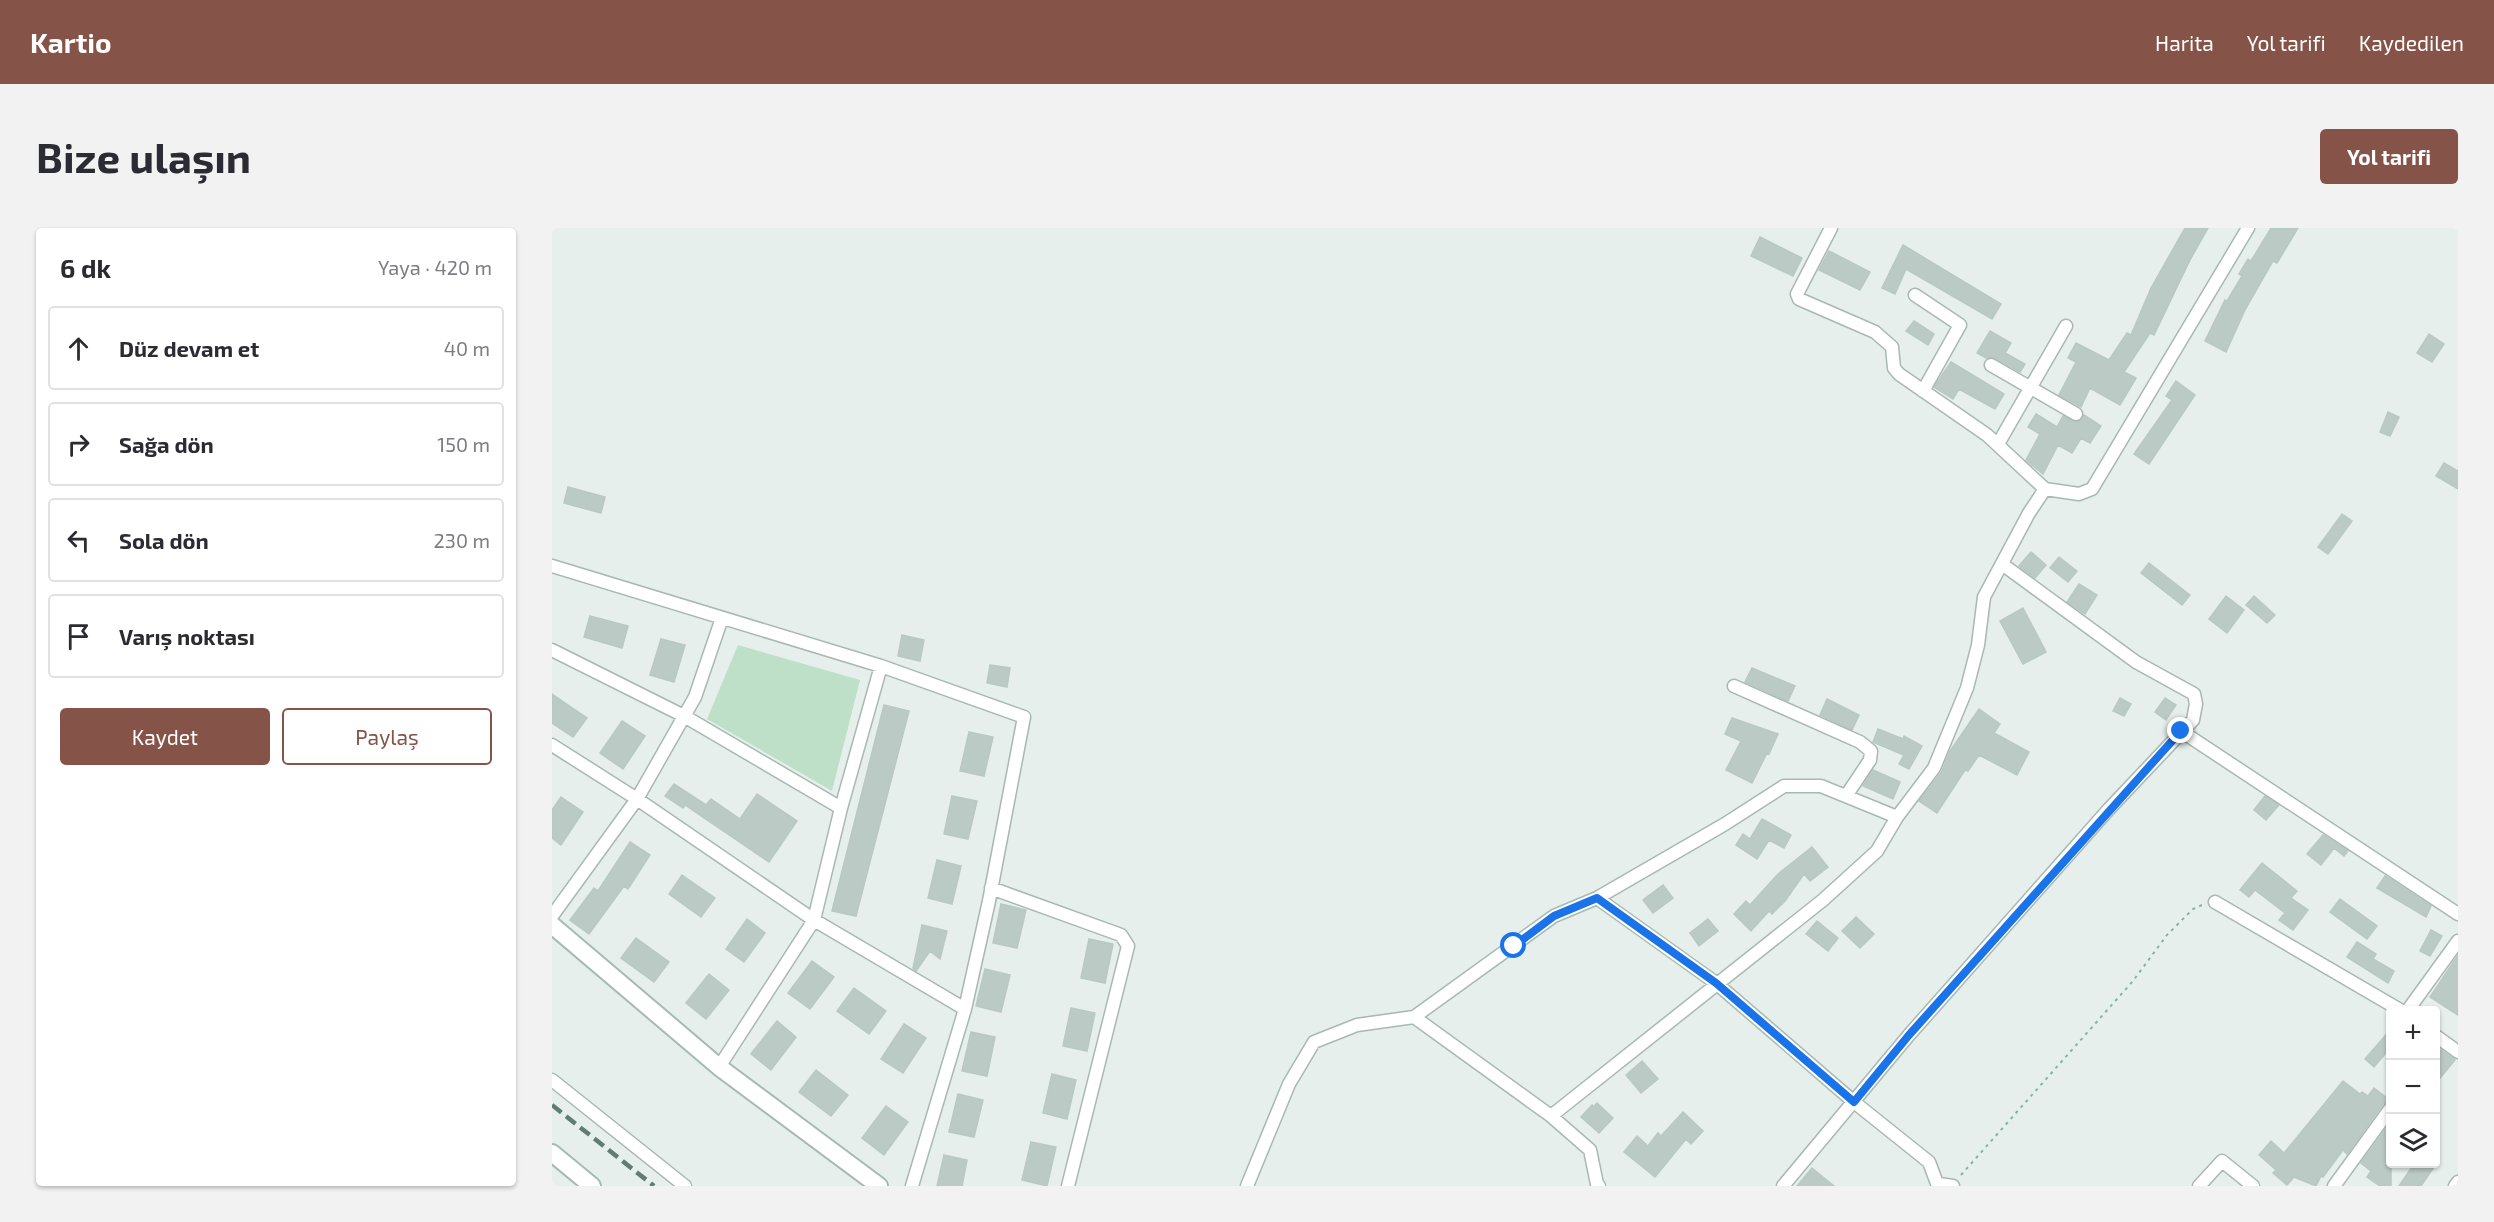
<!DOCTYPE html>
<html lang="tr">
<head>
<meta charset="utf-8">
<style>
	body { margin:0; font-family:"Exo 2",sans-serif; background:#f2f2f3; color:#2b2b33 }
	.controls { position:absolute; right:18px; bottom:18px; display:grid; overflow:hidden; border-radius:6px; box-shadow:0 2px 4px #0004 }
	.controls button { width:54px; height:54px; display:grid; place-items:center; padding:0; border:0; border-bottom:2px solid #e1e1e2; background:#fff; color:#2b2b33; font:30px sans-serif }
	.stop { position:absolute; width:18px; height:18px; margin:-14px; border:4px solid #1a73e8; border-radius:50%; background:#fff }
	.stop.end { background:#1a73e8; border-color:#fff; box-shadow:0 2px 6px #0008 }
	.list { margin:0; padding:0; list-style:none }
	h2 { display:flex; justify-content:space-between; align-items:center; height:78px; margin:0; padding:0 24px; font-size:26px }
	h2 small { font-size:20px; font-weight:400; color:#7c7c81 }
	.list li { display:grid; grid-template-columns:39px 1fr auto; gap:18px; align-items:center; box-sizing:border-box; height:84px; margin:0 12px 12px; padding:0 12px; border:2px solid #e1e1e2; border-radius:6px }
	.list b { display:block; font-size:22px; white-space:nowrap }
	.list em { font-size:20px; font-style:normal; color:#7c7c81 }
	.actions { display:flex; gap:12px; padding:18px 24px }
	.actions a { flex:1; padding:14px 0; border:2px solid #855347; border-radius:6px; text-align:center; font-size:21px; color:#855347 }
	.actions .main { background:#855347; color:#fff }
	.icon { flex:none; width:33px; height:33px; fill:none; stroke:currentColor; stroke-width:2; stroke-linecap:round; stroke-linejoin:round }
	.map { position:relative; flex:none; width:1906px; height:958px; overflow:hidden; border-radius:6px }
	header { display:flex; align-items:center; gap:36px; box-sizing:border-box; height:84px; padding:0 30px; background:#855347; color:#fff }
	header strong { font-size:28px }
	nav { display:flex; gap:33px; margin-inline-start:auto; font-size:21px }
	.intro { display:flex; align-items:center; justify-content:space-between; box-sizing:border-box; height:144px; padding:0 36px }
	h1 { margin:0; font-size:42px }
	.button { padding:15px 27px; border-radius:6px; background:#855347; color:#fff; font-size:21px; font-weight:700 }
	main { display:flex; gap:36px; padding:0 36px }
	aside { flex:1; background:#fff; border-radius:6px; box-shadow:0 2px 4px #0004 }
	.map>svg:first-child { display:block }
</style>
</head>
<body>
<header>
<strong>Kartio</strong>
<nav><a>Harita</a><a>Yol tarifi</a><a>Kaydedilen</a></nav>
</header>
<div class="intro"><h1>Bize ulaşın</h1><a class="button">Yol tarifi</a></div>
<main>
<aside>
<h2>6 dk<small>Yaya · 420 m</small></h2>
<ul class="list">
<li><svg class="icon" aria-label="ahead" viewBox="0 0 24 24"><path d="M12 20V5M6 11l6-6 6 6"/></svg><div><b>Düz devam et</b></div><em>40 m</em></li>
<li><svg class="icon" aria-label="right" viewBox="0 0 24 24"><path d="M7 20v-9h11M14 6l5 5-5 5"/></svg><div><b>Sağa dön</b></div><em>150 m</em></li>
<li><svg class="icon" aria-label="left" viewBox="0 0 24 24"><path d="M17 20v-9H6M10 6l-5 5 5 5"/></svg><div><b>Sola dön</b></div><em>230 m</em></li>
<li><svg class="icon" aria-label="arrive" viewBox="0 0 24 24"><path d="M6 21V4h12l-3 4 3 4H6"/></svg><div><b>Varış noktası</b></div></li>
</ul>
<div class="actions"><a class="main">Kaydet</a><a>Paylaş</a></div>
</aside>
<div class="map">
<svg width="1906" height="958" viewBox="0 0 1906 958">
	<rect width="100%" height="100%" fill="#e6efeb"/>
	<path fill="#bfe0c8" d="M186 417 308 452 280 563 155 491Z"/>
	<path fill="#bbcac4" stroke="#b8c9c2" stroke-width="1.5" d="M1633 0H1656L1638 32 1602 107 1598 105 1572 144 1584 150 1568 177 1538 160 1529 179 1507 167 1524 134 1516 130 1524 115 1557 132 1575 105 1579 107 1599 60Z
		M1719 0H1746L1725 35 1721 33 1693 82 1674 124 1653 113 1673 72 1675 73 1690 48 1687 46 1696 31 1699 33Z
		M1208 9 1250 30 1241 48 1199 28Z
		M1351 17 1449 76 1440 91 1354 41 1343 66 1330 60Z
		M1277 23 1318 44 1308 62 1267 42Z
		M1362 93 1382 106 1376 117 1354 103Z
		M1438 103 1459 115 1453 125 1473 136 1468 144 1443 130H1434L1425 125Z
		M1877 106 1892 116 1880 134 1865 125Z
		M1399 134 1452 166 1443 181 1407 161 1401 171 1382 159Z
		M1624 153 1643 167 1597 236 1582 226 1620 172 1614 168Z
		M1836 184 1847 189 1838 208 1828 204Z
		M1484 186 1505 199 1511 188 1525 194 1532 187 1549 198 1538 215 1529 210 1520 225 1506 217 1491 246 1474 232 1488 206 1476 199Z
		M1892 235 1906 243V261L1884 248Z
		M16 259 53 269 49 285 12 275Z
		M1790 286 1800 293 1776 326 1766 319Z
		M1479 324 1494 337 1483 350 1467 338Z
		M1507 329 1525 343 1516 354 1498 340Z
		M1597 335 1638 367 1630 377 1589 345Z
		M1527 356 1545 367 1533 386 1515 374Z
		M1674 368 1692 382 1675 405 1657 391Z
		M1702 368 1723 387 1715 395 1694 377Z
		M1471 380 1494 424 1471 436 1448 393Z
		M38 388 76 398 70 420 32 409Z
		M350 407 372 412 368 433 346 428Z
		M109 411 133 417 122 454 98 447Z
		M438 437 458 440 455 459 435 455Z
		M1200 440 1243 458 1236 473 1193 454Z
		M0 466 35 490 21 509 0 495Z
		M1568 470 1579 476 1572 488 1561 483Z
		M1613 470 1624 477 1614 492 1603 484Z
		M1275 471 1307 487 1300 502 1268 487Z
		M332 477 357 483 304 688 280 683Z
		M1427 481 1448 496 1442 505 1477 524 1465 547 1427 527 1416 543 1413 542 1385 585 1367 573 1389 545 1398 523Z
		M1180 490 1226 506 1217 526 1215 525 1200 555 1174 542 1189 513 1173 506Z
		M70 493 93 508 71 541 48 525Z
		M1326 501 1351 511 1352 508 1370 518 1357 541 1347 536 1352 527 1321 514Z
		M417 504 441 509 432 548 408 543Z
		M1321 542 1348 554 1341 571 1311 558Z
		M122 556 154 577 159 571 188 591 205 566 245 593 217 634 133 577 131 580 113 568Z
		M400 568 425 573 416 611 392 606Z
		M1713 568 1727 577 1714 592 1702 582Z
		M9 569 31 584 9 617 0 610V582Z
		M1210 591 1239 607 1232 620 1217 612 1205 631 1184 617 1191 606 1198 611Z
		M1771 607 1796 623 1792 628 1782 620 1769 637 1755 626Z
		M78 614 98 627 76 661 72 658 37 706 18 692 42 660 46 663Z
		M1260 619 1276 639 1258 653 1252 646 1233 673 1220 686 1217 683 1199 703 1182 686 1194 673 1198 677 1226 646Z
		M385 632 409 638 400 676 376 670Z
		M1710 635 1745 663 1739 670 1756 682 1741 702 1727 692 1733 685 1703 662 1697 669 1688 662Z
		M130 647 163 670 149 689 117 666Z
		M1833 648 1879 678 1874 689 1825 660Z
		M1111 657 1121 670 1101 685 1091 672Z
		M1788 671 1825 698 1815 711 1778 684Z
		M449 676 474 682 465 720 441 715Z
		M1304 689 1322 706 1308 720 1290 703Z
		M195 691 213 705 192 734 174 721Z
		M1156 691 1166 703 1147 718 1138 705Z
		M1265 693 1286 710 1276 723 1254 706Z
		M370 697 395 703 388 731 378 723 364 743 361 740Z
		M1879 702 1890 708 1878 728 1868 723Z
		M84 710 117 734 102 754 69 730Z
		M537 711 561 716 553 755 529 750Z
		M1805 714 1824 726 1821 731 1842 743 1836 755 1795 729Z
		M1906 727V787L1878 769Z
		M260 733 282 749 258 781 236 765Z
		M433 741 458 747 449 784 424 778Z
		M157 746 177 762 154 791 134 775Z
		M302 760 334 783 317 806 285 783Z
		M519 780 543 785 535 823 511 818Z
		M225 793 244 809 219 842 199 826Z
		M352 796 374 810 351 845 329 831Z
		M1839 801V819L1822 839 1813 831Z
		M419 804 443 809 435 848 410 843Z
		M1889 822 1903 832 1884 855V828Z
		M1090 833 1106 851 1089 865 1074 847Z
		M264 842 296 867 279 888 247 864Z
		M500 846 524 852 515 891 491 885Z
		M1791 853 1808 866 1810 864 1816 868 1822 860 1839 873 1831 876 1795 926 1791 922 1771 949 1769 948 1764 958 1742 949 1735 957 1721 945 1724 942 1707 927 1719 913 1732 925Z
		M406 866 431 872 422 909 397 904Z
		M1045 875 1061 890 1047 905 1029 889 1040 877 1041 879Z
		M334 878 356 894 332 927 310 910Z
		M1131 884 1151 903 1139 916 1134 911 1103 949 1072 924 1085 908 1096 918 1106 905 1109 908Z
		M1839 894V958H1828L1815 949 1819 943 1809 935Z
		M479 914 504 919 495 958 470 952Z
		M392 927 415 932 410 958H385Z
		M1862 936H1884L1869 958H1847Z
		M1260 940 1282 958H1245Z"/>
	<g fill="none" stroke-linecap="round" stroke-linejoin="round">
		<g stroke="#a8b8b2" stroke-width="15">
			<path id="street" d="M1279 0 1245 66 1247 71 1323 104 1340 119 1342 140 1347 146 1435 207 1493 261 1527 266 1540 261 1696 0
				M1363 67 1408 97 1371 163
				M1439 137 1524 186
				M1446 216 1514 98
				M0 338 329 438 472 489 437 673 413 781 360 958
				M0 422 132 488 289 580
				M1182 458 1308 514 1319 523 1318 532 1294 568
				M1629 503 1906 686
				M0 517 85 571 262 692 413 781
				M439 660 569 707 576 718 516 958
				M1045 670 1164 755 1302 874 1377 934 1386 958
				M1663 674 1848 782
				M0 688 85 571 143 469 170 390
				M1856 782 1906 713
				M862 789 999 888 1038 922 1045 956 1047 958
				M1884 808 1906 824
				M167 839 262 692 289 580 329 438
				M0 852 133 958
				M999 888 1271 672 1325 623 1345 589 1382 540 1415 460 1426 417 1432 369 1477 285 1493 261
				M1387 956 1401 958
				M695 958 737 856 762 814 805 797 862 789 1002 688 1045 670 1173 596 1232 558H1269L1345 589
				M1231 958 1357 807 1557 581 1641 492 1644 476 1642 466 1584 434 1450 336
				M1647 958 1670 933 1701 958
				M1782 958 1838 881
				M1903 958 1906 954"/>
		</g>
		<g stroke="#a4bbb3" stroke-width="20">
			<path id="secondary" d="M0 697 167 839 327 958
				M0 925 40 958"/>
		</g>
		<path stroke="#86b3a5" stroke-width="2" stroke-dasharray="3 4.5" stroke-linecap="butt" d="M1409 947 1581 753 1615 707 1641 681 1650 677"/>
		<use href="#street" stroke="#fff" stroke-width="12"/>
		<use href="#secondary" stroke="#fff" stroke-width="16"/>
		<path stroke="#5f7d75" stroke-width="4.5" stroke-dasharray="12 6" stroke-linecap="butt" d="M0 877 102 958"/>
	</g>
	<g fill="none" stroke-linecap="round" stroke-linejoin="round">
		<path stroke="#1a73e8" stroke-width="8" d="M962 718 1002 688 1045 670 1164 755 1302 874 1357 807 1629 503"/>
	</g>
</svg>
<div class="controls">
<button>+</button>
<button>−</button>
<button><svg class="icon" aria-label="layers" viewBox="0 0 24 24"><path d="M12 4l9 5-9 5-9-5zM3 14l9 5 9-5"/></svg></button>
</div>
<div class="stop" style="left:962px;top:718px"></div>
<div class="stop end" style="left:1629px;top:503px"></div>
</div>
</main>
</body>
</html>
